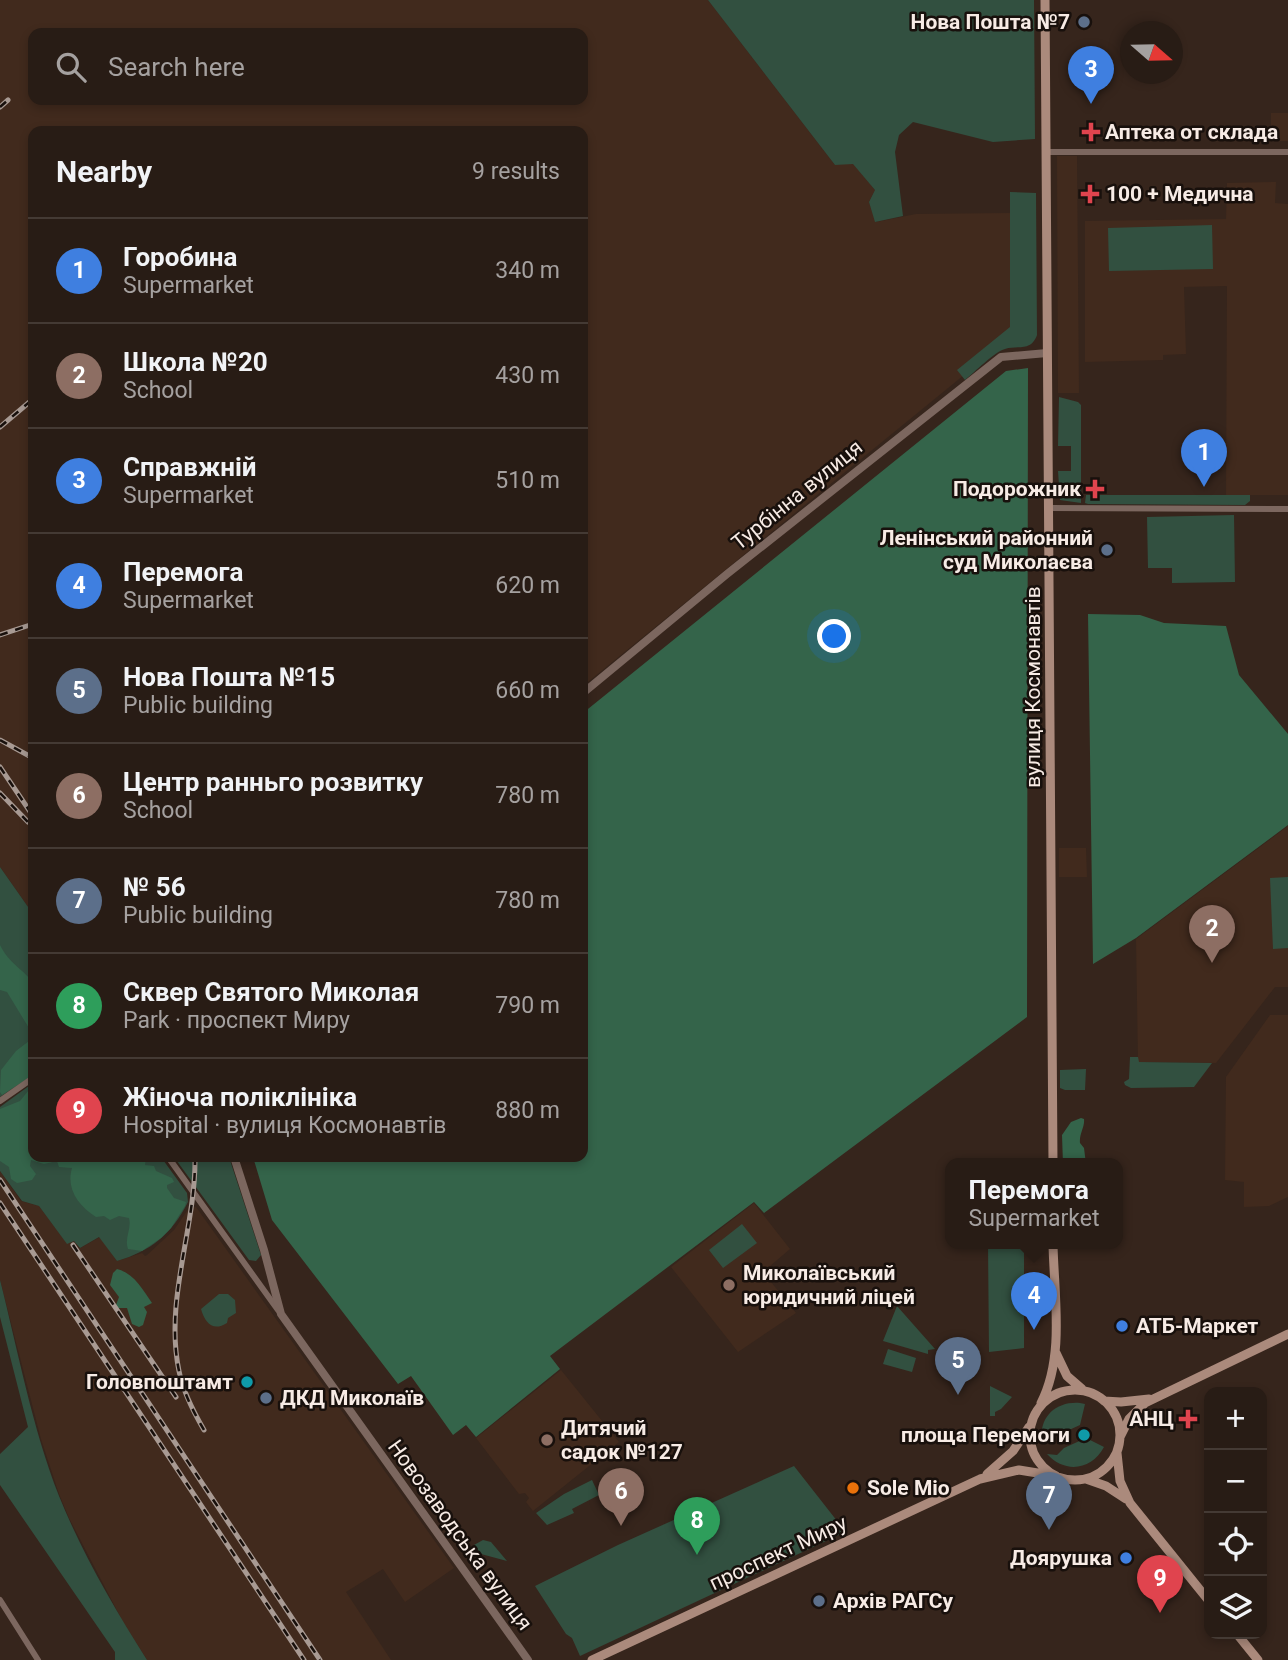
<!DOCTYPE html>
<html lang="en">
<head>
<meta charset="utf-8">
<style>
	body { margin:0; font-family:Roboto,sans-serif; background:#342922; color:#f1f3f6 }
	.controls { position:absolute; right:21px; bottom:21px; display:grid; overflow:hidden; border-radius:14px; box-shadow:0 4px 10px #0003 }
	.controls button { width:63px; height:63px; display:grid; place-items:center; padding:0; border:0; border-bottom:2px solid #443a34; background:#281c15; color:#f1f3f6; font:35px sans-serif }
	.compass { position:absolute; left:1120px; top:21px; width:63px; height:63px; border-radius:50%; background:#281c15; box-shadow:0 4px 10px #0003; rotate:110deg }
	.you { position:absolute; left:835px; top:637px; width:24px; height:24px; margin:-18px; border:5px solid #fff; border-radius:50%; background:#1a73e8; box-shadow:0 0 0 10px #1a73e833 }
	.badge { display:grid; place-items:center; width:46px; height:46px; border-radius:50%; background:#f59d8e; color:#fff; font-size:23px; font-weight:700 }
	.pin { position:absolute; translate:-50% -58px; filter:drop-shadow(0 2px 4px #0008) }
	.pin::after { content:''; position:absolute; top:37px; width:24px; height:21px; background:inherit; clip-path:polygon(0 0,100% 0,50% 100%) }
	.popup { position:absolute; left:945px; top:1158px; width:178px; height:91px; box-sizing:border-box; display:grid; place-content:center; border-radius:14px; background:#281c15; filter:drop-shadow(0 2px 5px #0005); font-size:23px; white-space:nowrap; color:#a5a1a0 }
	.popup b { font-size:26px; color:#f1f3f6 }
	.popup::after { content:''; position:absolute; left:50%; top:100%; margin-left:-14px; border:14px solid transparent; border-top-color:#281c15 }
	.list { margin:0; padding:0; list-style:none }
	h2 { display:flex; justify-content:space-between; align-items:center; height:91px; margin:0; padding:0 28px; font-size:30px }
	h2 small { font-size:23px; font-weight:400; color:#a5a1a0 }
	.list li { display:grid; grid-template-columns:46px 1fr auto; gap:21px; align-items:center; box-sizing:border-box; height:105px; padding:0 28px; border-top:2px solid #443a34 }
	.list b { display:block; font-size:26px; white-space:nowrap }
	.list p { margin:0; font-size:23px; white-space:nowrap; color:#a5a1a0 }
	.list em { font-size:23px; font-style:normal; color:#a5a1a0 }
	.icon { flex:none; width:38px; height:38px; fill:none; stroke:currentColor; stroke-width:2; stroke-linecap:round; stroke-linejoin:round }
	.map { position:relative; flex:none; width:1288px; height:1660px; overflow:hidden }
	.search { position:absolute; background:#281c15; box-shadow:0 4px 10px #0003; left:28px; top:28px; width:560px; height:77px; display:flex; align-items:center; gap:18px; box-sizing:border-box; padding:0 24px; border-radius:14px; color:#a5a1a0; font-size:26px }
	.panel { position:absolute; background:#281c15; box-shadow:0 4px 10px #0003; left:28px; top:126px; width:560px; height:1036px; border-radius:14px }
	.map>svg:first-child { display:block }
</style>
</head>
<body>
<div class="map">
<svg width="1288" height="1660" viewBox="0 0 1288 1660">
	<rect width="100%" height="100%" fill="#36251c"/>
	<path fill="#412a1d" fill-rule="evenodd" d="M0 0H708L835 165 853 163 875 190 869 202 876 222 916 214 1010 213 1013 335 583 686V131H33V914L0 867ZM33 33H583V100H33Z
		M1271 113H1288V141H1271Z
		M1057 156H1077L1079 393H1058Z
		M1276 182 1275 203 1288 204V495H1226L1227 286 1184 287 1186 354 1163 355V360L1085 362V221L1226 219 1227 183Z
		M1288 826V987H1275L1216 1063 1138 1062 1136 939Z
		M1059 848H1086L1087 877H1059Z
		M1270 1015H1288V1197L1269 1206 1244 1207V1182L1225 1180 1226 1077Z
		M0 1171 21 1201 39 1206 67 1243 74 1241 80 1248 100 1237 117 1261 142 1253 145 1256 147 1255 174 1230 189 1208 196 1207 454 1568 405 1602 383 1569 346 1592 391 1660H147L123 1622 69 1518 59 1494 41 1439 0 1280Z
		M754 1203 790 1249 763 1272 796 1313 738 1352 671 1267Z
		M561 1370 619 1442 533 1511 526 1502 529 1498 525 1493 519 1494 476 1438Z"/>
	<path fill="#325040" d="M708 0H1034L1035 139 993 142 913 122 899 135 895 152 903 216 875 222 869 202 875 190 853 164 835 165Z
		M1010 192 1036 193 1037 335C1031 352 1018 345 1005 349 994 352 975 372 965 380L957 370 1010 327Z
		M1212 225 1213 269 1109 271 1108 228Z
		M1059 397 1078 402 1081 405V503L1060 500 1058 471H1071V446H1058Z
		M1086 495H1250V501L1245 505 1088 504 1085 503Z
		M1234 515 1235 582 1172 583V568H1148L1147 517Z
		M0 867 33 914V1075L0 1097Z
		M1288 877V948L1273 949 1270 878Z
		M1130 1057H1138L1139 1062 1212 1063 1194 1087 1131 1088 1125 1085 1124 1082 1129 1079Z
		M1086 1069 1085 1090H1065L1060 1088V1070Z
		M33 1083V1157H161L187 1193 188 1202C172 1234 151 1251 117 1261L99 1237 80 1248 74 1241 67 1244 39 1206 22 1201 0 1171V1107Z
		M174 1157H229L261 1255 256 1261 249 1260Z
		M742 1224 757 1243 723 1268 709 1250Z
		M988 1244H1024V1348L989 1352Z
		M0 1280C18 1351 32 1427 59 1496 82 1553 114 1608 147 1660H115V1652L0 1485V1454L28 1427 0 1317Z
		M219 1294H228L235 1300 236 1313 228 1318 227 1323C213 1332 205 1323 201 1309Z
		M897 1306 935 1349 928 1350V1354L883 1341Z
		M888 1349 916 1358 912 1372 883 1364Z
		M990 1386 1012 1397 1001 1409 995 1412V1416H990Z
		M1080 1403 1085 1404 1080 1425 1058 1435 1049 1434 1042 1443C1038 1418 1055 1401 1080 1403Z
		M1086 1438 1104 1447C1092 1470 1065 1474 1047 1454L1057 1455 1064 1448Z
		M794 1466 841 1526V1534L580 1656 572 1638 566 1634 535 1586 618 1545Z
		M592 1480 599 1495 572 1509 574 1513 547 1525 536 1513 564 1494Z
		M483 1540 491 1542 507 1561 481 1554 474 1545Z"/>
	<path fill="#34644a" d="M1028 368 1027 1017 764 1213 754 1202 550 1356 560 1369 476 1437 466 1425 453 1435 411 1376 398 1384 272 1220 253 1157H583V713L1006 371Z
		M1088 614 1140 615 1164 623 1226 626 1239 675 1288 734V825L1136 938 1093 964Z
		M0 945C9 963 21 968 33 982V1005L30 1010 33 1016 32 1033 7 992 0 990Z
		M33 1038V1075L2 1095 0 1092 1 1070 16 1051Z
		M33 1085V1157H146L145 1165 154 1166 156 1171 172 1178 174 1182 167 1185V1188L174 1198 186 1202 185 1206 171 1228 161 1238 142 1251 128 1249C124 1238 132 1229 129 1218L119 1216 110 1220 104 1216 96 1217C78 1205 66 1189 72 1168L59 1167 57 1161 44 1164 31 1160 30 1166 36 1174 32 1180 17 1183 11 1179 9 1167 0 1161V1109L20 1101Z
		M1081 1118 1084 1119C1085 1127 1079 1134 1080 1143L1084 1148 1086 1164H1063L1062 1135 1071 1122Z
		M117 1269C134 1273 143 1290 152 1303L144 1307 147 1312 143 1325 139 1327 132 1324 127 1308H118L116 1305 119 1297 110 1285 113 1273Z"/>
	<g fill="none" stroke-linecap="round" stroke-linejoin="round">
		<path stroke="#7c675f" stroke-width="6" d="M1045 152H1288
			M1049 508 1288 509
			M0 1101 33 1078
			M168 1157 278 1310
			M0 1600 38 1660"/>
		<path stroke="#7c675f" stroke-width="8" d="M583 693 727 574 1001 357 1047 353
			M234 1157 264 1250 281 1314 528 1660"/>
		<path stroke="#ab8a7c" stroke-width="9" d="M1045 0 1053 1164
			M1056 1353 1067 1376 1082 1389
			M1030 1435a45 45 0 1 1 90 0a45 45 0 1 1-90 0Z
			M1104 1401 1121 1402 1149 1399
			M1041 1403C1065 1357 1054 1295 1053 1244
			M1120 1437 1129 1419 1145 1403 1288 1334
			M1117 1453 1120 1481 1130 1503 1209 1601
			M987 1474 1013 1451 1029 1427
			M1086 1479 1106 1486 1126 1499
			M1237 1634 1258 1660
			M592 1660 980 1479 1019 1470 1056 1476"/>
		<g stroke="#a89a93" stroke-width="5">
			<path id="rail" d="M0 107 8 100
				M0 427 33 399
				M0 635 33 624
				M0 740 33 758
				M0 767 33 816
				M0 793 28 822
				M195 1157C196 1228 164 1299 179 1371 183 1392 193 1411 204 1430
				M0 1180 320 1660
				M0 1203 304 1660
				M73 1245 176 1397"/>
		</g>
		<use href="#rail" stroke="#18100c" stroke-width="2.5" stroke-dasharray="8" stroke-linecap="butt"/>
	</g>
	<g fill="#5c6f8a" stroke="#18100c" stroke-width="2.5">
		<circle cx="1084" cy="22" r="7"/>
		<circle cx="1107" cy="550" r="7"/>
		<circle cx="266" cy="1398" r="7"/>
		<circle cx="819" cy="1601" r="7"/>
	</g>
	<g fill="#e0444e" stroke="#18100c" stroke-width="2.5">
		<path d="M1087.5 121.5h7v7h7v7h-7v7h-7v-7h-7v-7h7z"/>
		<path d="M1086.5 183.5h7v7h7v7h-7v7h-7v-7h-7v-7h7z"/>
		<path d="M1091.5 478.5h7v7h7v7h-7v7h-7v-7h-7v-7h7z"/>
		<path d="M1184.5 1408.5h7v7h7v7h-7v7h-7v-7h-7v-7h7z"/>
	</g>
	<g fill="#8d6e63" stroke="#18100c" stroke-width="2.5">
		<circle cx="729" cy="1285" r="7"/>
		<circle cx="547" cy="1440" r="7"/>
	</g>
	<g fill="#3f7fe0" stroke="#18100c" stroke-width="2.5">
		<circle cx="1122" cy="1326" r="7"/>
		<circle cx="1126" cy="1558" r="7"/>
	</g>
	<g fill="#0f9aa8" stroke="#18100c" stroke-width="2.5">
		<circle cx="247" cy="1382" r="7"/>
		<circle cx="1084" cy="1435" r="7"/>
	</g>
	<circle fill="#e8710a" stroke="#18100c" stroke-width="2.5" cx="853" cy="1488" r="7"/>
	<g text-anchor="middle" dominant-baseline="central" stroke-width="5" stroke-linejoin="round" paint-order="stroke">
		<g font-size="21" font-weight="bold" fill="#f7ebe5" stroke="#18100c" text-anchor="start">
			<text x="1070" y="22" text-anchor="end">Нова Пошта №7</text>
			<text x="1105" y="132">Аптека от склада</text>
			<text x="1106" y="194">100 + Медична</text>
			<text x="1081" y="489" text-anchor="end">Подорожник</text>
			<text x="1093" y="538" text-anchor="end">Ленінський районний<tspan x="1093" dy="24">суд Миколаєва</tspan></text>
			<text x="743" y="1273">Миколаївський<tspan x="743" dy="24">юридичний ліцей</tspan></text>
			<text x="1136" y="1326">АТБ-Маркет</text>
			<text x="233" y="1382" text-anchor="end">Головпоштамт</text>
			<text x="280" y="1398">ДКД Миколаїв</text>
			<text x="1174" y="1419" text-anchor="end">АНЦ</text>
			<text x="561" y="1428">Дитячий<tspan x="561" dy="24">садок №127</tspan></text>
			<text x="1070" y="1435" text-anchor="end">площа Перемоги</text>
			<text x="867" y="1488">Sole Mio</text>
			<text x="1112" y="1558" text-anchor="end">Доярушка</text>
			<text x="833" y="1601">Архів РАГСу</text>
		</g>
		<g font-size="21" fill="#f7ebe5" stroke="#18100c">
			<text transform="translate(797 495) rotate(-39)">Турбінна вулиця</text>
			<text transform="translate(1033 687) rotate(-90)">вулиця Космонавтів</text>
			<text transform="translate(460 1535) rotate(54)">Новозаводська вулиця</text>
			<text transform="translate(778 1553) rotate(-25)">проспект Миру</text>
		</g>
	</g>
</svg>
<div class="controls">
<button>+</button>
<button>−</button>
<button><svg class="icon" aria-label="locate" viewBox="0 0 24 24"><circle cx="12" cy="12" r="6"/><path d="M12 2v4M12 18v4M2 12h4M18 12h4"/></svg></button>
<button><svg class="icon" aria-label="layers" viewBox="0 0 24 24"><path d="M12 4l9 5-9 5-9-5zM3 14l9 5 9-5"/></svg></button>
</div>
<svg class="compass" viewBox="-18 -18 36 36"><path d="M0-13l5 13h-10z" fill="#e53935"/><path d="M0 13l5-13h-10z" fill="#a5a1a0"/></svg>
<div class="you"></div>
<div class="pin badge" style="left:1204px;top:487px;background:#3f7fe0">1</div>
<div class="pin badge" style="left:1212px;top:963px;background:#8d6e63">2</div>
<div class="pin badge" style="left:1091px;top:104px;background:#3f7fe0">3</div>
<div class="pin badge" style="left:1034px;top:1330px;background:#3f7fe0">4</div>
<div class="popup"><b>Перемога</b>Supermarket</div>
<div class="pin badge" style="left:958px;top:1395px;background:#5c6f8a">5</div>
<div class="pin badge" style="left:621px;top:1526px;background:#8d6e63">6</div>
<div class="pin badge" style="left:1049px;top:1530px;background:#5c6f8a">7</div>
<div class="pin badge" style="left:697px;top:1555px;background:#2e9e5b">8</div>
<div class="pin badge" style="left:1160px;top:1613px;background:#e0444e">9</div>
<div class="search"><svg class="icon" aria-label="search" viewBox="0 0 24 24"><circle cx="10" cy="10" r="6"/><path d="M15 15l6 6"/></svg>Search here</div>
<section class="panel">
<h2>Nearby<small>9 results</small></h2>
<ul class="list">
<li><span class="badge" style="background:#3f7fe0">1</span><div><b>Горобина</b><p>Supermarket</p></div><em>340 m</em></li>
<li><span class="badge" style="background:#8d6e63">2</span><div><b>Школа №20</b><p>School</p></div><em>430 m</em></li>
<li><span class="badge" style="background:#3f7fe0">3</span><div><b>Справжній</b><p>Supermarket</p></div><em>510 m</em></li>
<li><span class="badge" style="background:#3f7fe0">4</span><div><b>Перемога</b><p>Supermarket</p></div><em>620 m</em></li>
<li><span class="badge" style="background:#5c6f8a">5</span><div><b>Нова Пошта №15</b><p>Public building</p></div><em>660 m</em></li>
<li><span class="badge" style="background:#8d6e63">6</span><div><b>Центр ранньго розвитку</b><p>School</p></div><em>780 m</em></li>
<li><span class="badge" style="background:#5c6f8a">7</span><div><b>№ 56</b><p>Public building</p></div><em>780 m</em></li>
<li><span class="badge" style="background:#2e9e5b">8</span><div><b>Сквер Святого Миколая</b><p>Park · проспект Миру</p></div><em>790 m</em></li>
<li><span class="badge" style="background:#e0444e">9</span><div><b>Жіноча поліклініка</b><p>Hospital · вулиця Космонавтів</p></div><em>880 m</em></li>
</ul>
</section>
</div>
</body>
</html>
